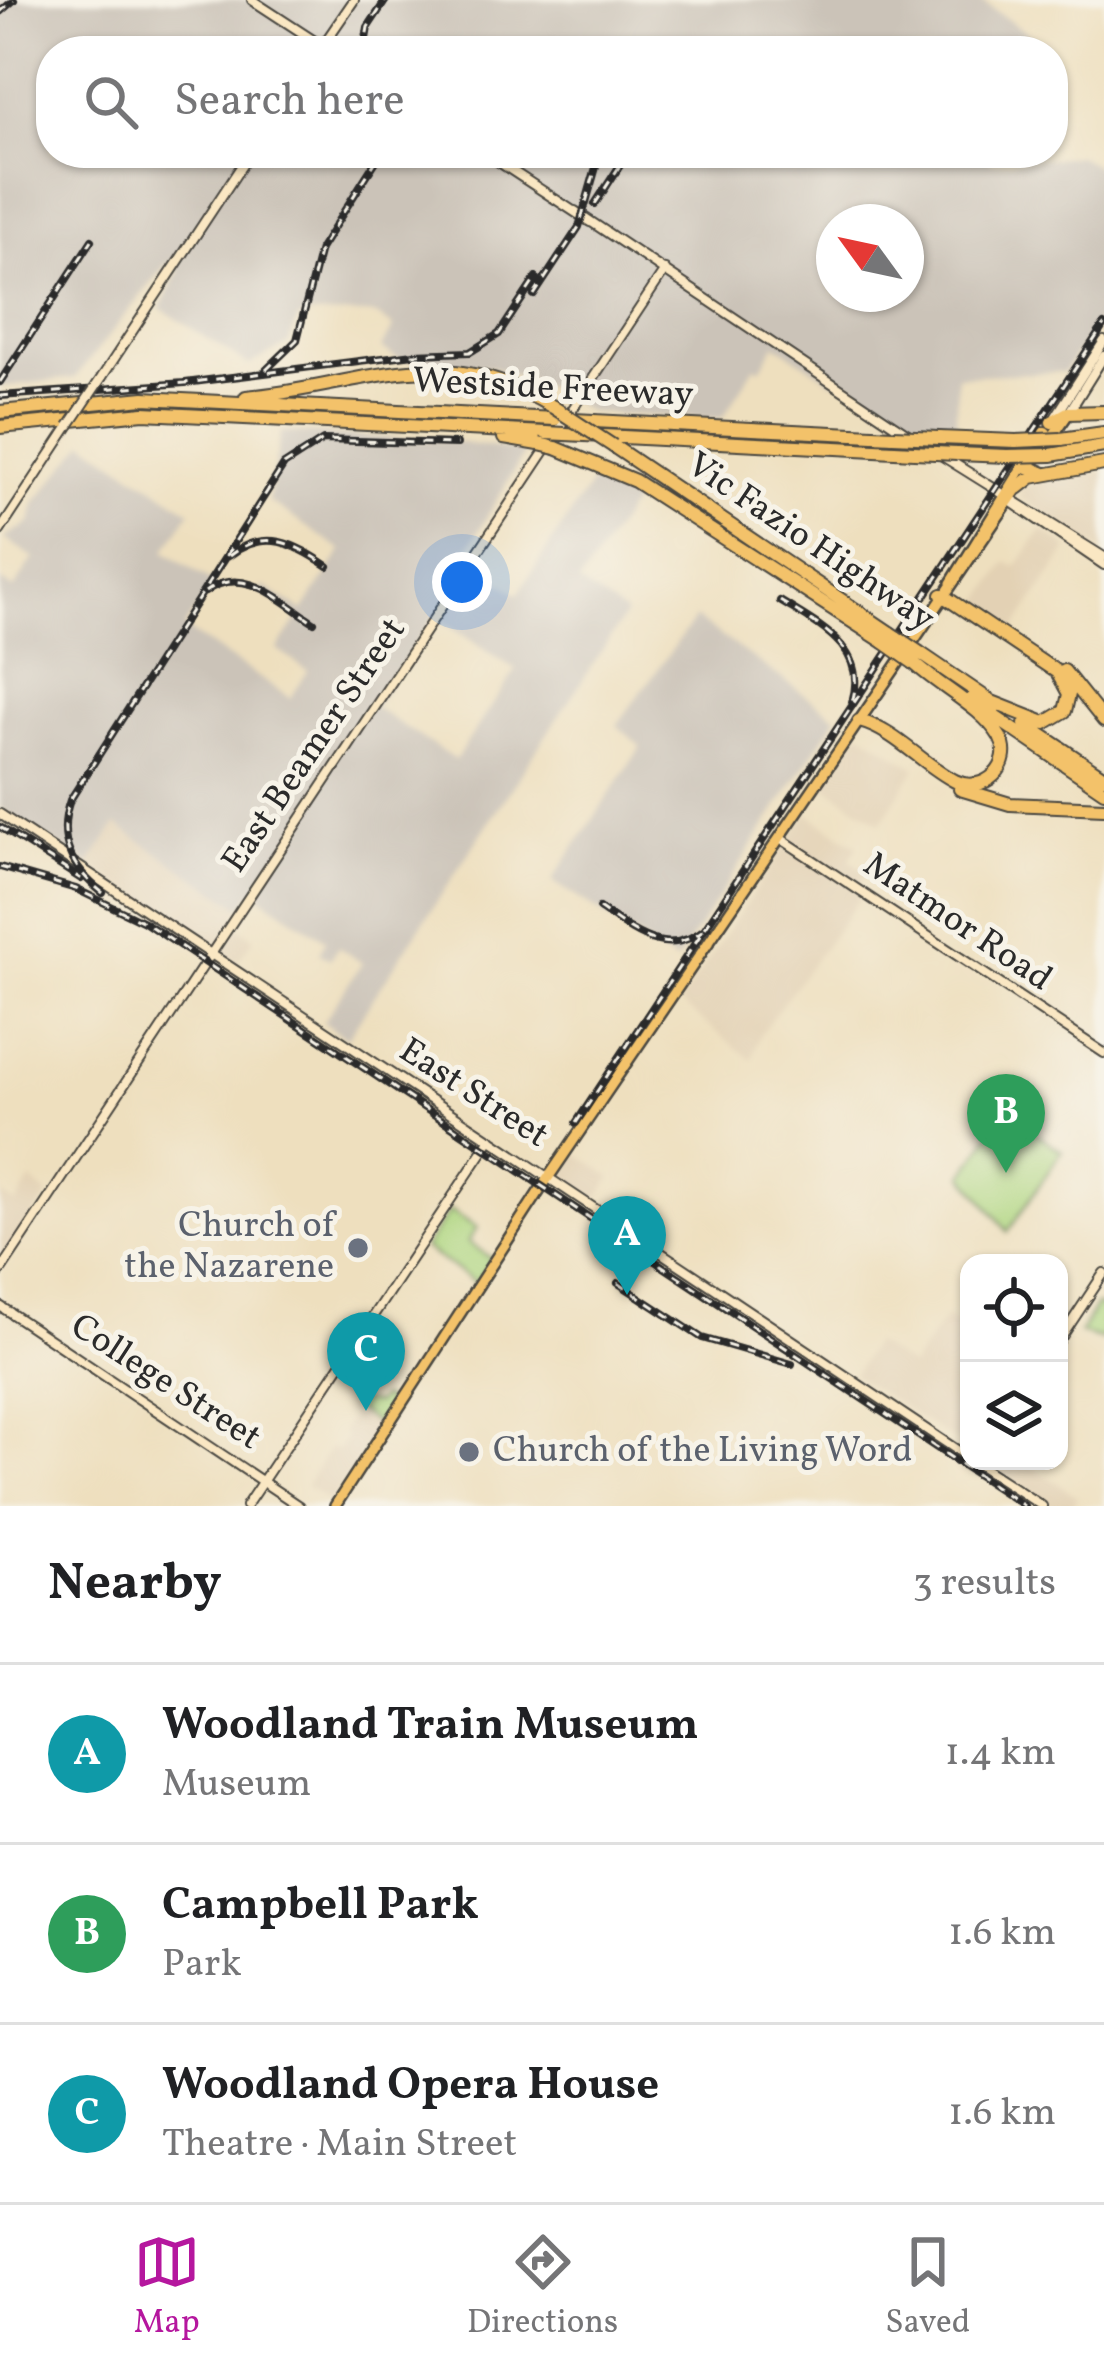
<!DOCTYPE html>
<html lang="en">
<head>
<meta charset="utf-8">
<style>
	body { margin:0; font-family:Vollkorn,serif; background:#f6f6f6; color:#202124 }
	.controls { position:absolute; right:36px; bottom:36px; display:grid; overflow:hidden; border-radius:24px; box-shadow:0 3px 9px #0004 }
	.controls button { width:108px; height:108px; display:grid; place-items:center; padding:0; border:0; border-bottom:3px solid #e0e0e0; background:#fff; color:#202124; font:60px sans-serif }
	.compass { position:absolute; left:816px; top:204px; width:108px; height:108px; border-radius:50%; background:#fff; box-shadow:0 3px 9px #0004; rotate:303deg }
	.you { position:absolute; left:462px; top:582px; width:42px; height:42px; margin:-30px; border:9px solid #fff; border-radius:50%; background:#1a73e8; box-shadow:0 0 0 18px #1a73e833 }
	.badge { display:grid; place-items:center; width:78px; height:78px; border-radius:50%; background:#b5179e; color:#fff; font-size:39px; font-weight:700 }
	.pin { position:absolute; translate:-50% -99px; filter:drop-shadow(0 3px 6px #0008) }
	.pin::after { content:''; position:absolute; top:63px; width:42px; height:36px; background:inherit; clip-path:polygon(0 0,100% 0,50% 100%) }
	.list { margin:0; padding:0; list-style:none }
	h2 { display:flex; justify-content:space-between; align-items:center; height:156px; margin:0; padding:0 48px; font-size:51px }
	h2 small { font-size:39px; font-weight:400; color:#757577 }
	.list li { display:grid; grid-template-columns:78px 1fr auto; gap:36px; align-items:center; box-sizing:border-box; height:180px; padding:0 48px; border-top:3px solid #e0e0e0 }
	.list b { display:block; font-size:45px; white-space:nowrap }
	.list p { margin:0; font-size:39px; white-space:nowrap; color:#757577 }
	.list em { font-size:39px; font-style:normal; color:#757577 }
	.icon { flex:none; width:66px; height:66px; fill:none; stroke:currentColor; stroke-width:2; stroke-linecap:round; stroke-linejoin:round }
	.map { position:relative; flex:none; width:1104px; height:1506px; overflow:hidden }
	.search { position:absolute; background:#fff; box-shadow:0 3px 9px #0004; left:36px; right:36px; top:36px; height:132px; display:flex; align-items:center; gap:30px; box-sizing:border-box; padding:0 42px; border-radius:48px; color:#757577; font-size:45px }
	.sheet { height:696px; background:#fff }
	nav { display:flex; justify-content:space-around; align-items:center; box-sizing:border-box; height:168px; border-top:3px solid #e0e0e0; background:#fff; font-size:33px; color:#757577 }
	nav a { display:grid; justify-items:center; gap:6px }
	nav .on { color:#b5179e }
	.map>svg:first-child { display:block }
</style>
</head>
<body>
<div class="map">
<svg width="1104" height="1506" viewBox="0 0 1104 1506">
	<rect width="100%" height="100%" fill="#f7f3e8"/>
	<filter id="ink" filterUnits="userSpaceOnUse"><feTurbulence type="fractalNoise" baseFrequency=".00833" numOctaves="2"/><feDisplacementMap in="SourceGraphic" scale="24" xChannelSelector="R" yChannelSelector="G"/><feConvolveMatrix kernelMatrix="1 2 1 2 8 2 1 2 1" color-interpolation-filters="sRGB"/></filter>
	<filter id="wash" filterUnits="userSpaceOnUse"><feTurbulence type="fractalNoise" baseFrequency=".004" numOctaves="4" result="noise"/><feDisplacementMap in="SourceGraphic" scale="48" xChannelSelector="R" yChannelSelector="G"/><feGaussianBlur stdDeviation="2.7" result="paint"/><feColorMatrix in="noise" values="0 0 0 0 0 0 0 0 0 0 0 0 0 0 0 0 0 1.4 0 .05"/><feComposite in="paint" operator="in"/></filter>
	<g filter="url(#wash)">
		<rect width="100%" height="100%" fill="#eedfbe"/>
		<path fill="#e3d1b4" d="M1104 471V552L1021 498 1020 490 1040 479Z
			M1042 530 1069 548 1015 629 979 604 1007 562 1016 567Z
			M860 731 916 768 881 823 824 785Z
			M807 813 858 846 849 860 867 872 859 885V899L760 1034 752 1060 679 1003Z
			M116 825 241 907 232 922 254 938 237 963 89 865Z
			M575 1152 612 1177 597 1200 562 1177Z
			M31 1180 48 1195 0 1267V1194L16 1204Z
			M945 1317 969 1332V1450L853 1375 873 1343 911 1367Z
			M356 1410 381 1426 330 1502 305 1486 330 1448 337 1451 346 1437 341 1433Z
			M985 1461H1024L1078 1497 1072 1506H1049Z"/>
		<path fill="#cbc3b8" fill-rule="evenodd" d="M0 0H980L1052 51H51V153H983L992 163 1078 156 1104 170V313L1064 372 957 376 956 423 904 422 840 377 835 383 775 344 761 369 755 366 723 418 644 416 588 412 550 388 492 367 400 360 381 348 394 327 373 314 307 315 298 319 288 344 249 365 160 308 179 271 167 263 75 378 0 387ZM834 222H906V294H834Z
			M281 432 449 441 525 452 463 557 518 594 597 474 635 499 579 583 626 614 347 1038 323 1022 362 963 338 947 330 959 319 953 326 940 253 891 241 907 116 825 89 865 0 808V580L14 589 34 558 4 538 30 523 34 504 85 442 191 511 165 551 214 583 184 628 290 698 308 671 277 650 299 617 260 591 263 586 303 611 342 551 268 501ZM434 616 516 670 455 760 374 707Z
			M695 618 837 717 676 962 552 881 641 747 617 725Z"/>
		<path fill="#afd680" stroke="#6d8056" stroke-width="3" d="M1005 1112 1062 1151 1008 1232 964 1175Z
			M450 1210 477 1228 468 1242 492 1259 476 1283 424 1248Z
			M1096 1305 1104 1307V1340L1080 1333Z
			M381 1397 394 1405 380 1426 356 1410 363 1401 376 1403Z"/>
	</g>
	<g filter="url(#ink)">
		<g fill="none" stroke-linecap="round" stroke-linejoin="round">
			<g stroke="#484641" stroke-width="12">
				<path id="secondary" d="M252 0 330 51
					M319 51 354 0
					M485 153 590 222
					M575 211 911 436
					M102 377 250 153
					M1069 412 1104 356
					M1056 416 1104 341
					M939 454 1104 557
					M1010 501 1104 565
					M0 531 69 426
					M0 814 731 1299
					M780 838 1104 1053
					M0 1272 665 270
					M731 1299 969 1458
					M0 1306 299 1506
					M1059 1341 1104 1273
					M973 1461 1042 1506
					M246 1506 491 1139"/>
			</g>
			<g stroke="#484641" stroke-width="14">
				<path id="primary" d="M1038 457 1066 417
					M951 583 1029 457
					M335 1506 546 1181 1019 486"/>
			</g>
			<g stroke="#484641" stroke-width="16">
				<path id="highway" d="M246 397C365 387 435 337 553 407
					M0 412 144 398 555 419
					M574 420 893 436
					M1052 422 1068 413 1104 412
					M0 427 144 413 546 433
					M565 434 914 452
					M504 438 539 444
					M939 438 1016 441
					M1061 439 1104 433
					M613 446 890 633
					M556 448 635 481 884 642
					M957 454 1007 456
					M1051 455 1104 446
					M1045 474 1028 467 1045 433
					M1018 488 1032 477 1104 464
					M942 595 1057 672 1069 694 1065 711 1045 723 992 702
					M920 653 998 706
					M1064 671 1104 721
					M970 700 1104 791
					M859 721C895 730 923 765 955 781 983 795 1016 766 1000 737 983 708 938 686 914 663
					M1025 724 1104 777
					M960 789 1010 804 1104 808"/>
			</g>
			<use href="#secondary" stroke="#fae7c3" stroke-width="8"/>
			<use href="#primary" stroke="#f3c26a" stroke-width="9"/>
			<use href="#highway" stroke="#f3c26a" stroke-width="12"/>
			<g stroke="#2b2b2b" stroke-width="8">
				<path id="rail" d="M0 12 14 0
					M364 51 368 27 386 0
					M595 204 628 153
					M534 295 579 227 600 153
					M266 370 297 340 320 249 381 153
					M0 382 92 240
					M0 396 185 383 414 354 470 352 499 334 536 278
					M229 556C265 527 295 544 328 566
					M205 592C243 563 281 601 314 622
					M780 601C818 625 869 648 852 702
					M0 827 81 879
					M0 867 76 889 144 922 1024 1506
					M103 893C72 869 56 840 70 800L284 465 323 440 457 444
					M599 908C634 932 667 961 707 927
					M576 1123 1104 325
					M618 1283 702 1338 792 1364"/>
			</g>
			<use href="#rail" stroke="#f7f3e8" stroke-width="3" stroke-dasharray="9" stroke-linecap="butt"/>
			<g stroke="#484641" stroke-width="12" stroke-linecap="butt">
				<path id="secondary-bridge" d="M69 426 102 377"/>
			</g>
			<g stroke="#484641" stroke-width="16" stroke-linecap="butt">
				<path id="highway-bridge" d="M553 407 613 446
					M546 433 565 434
					M893 436 939 438
					M1016 441 1061 439
					M539 444 556 448
					M914 452 957 454
					M1007 456 1051 455
					M890 633 920 653
					M884 642 914 663"/>
			</g>
			<use href="#secondary-bridge" stroke="#fae7c3" stroke-width="8"/>
			<use href="#highway-bridge" stroke="#f3c26a" stroke-width="12"/>
		</g>
	</g>
	<g fill="#6b7280" stroke="#f7f3e8" stroke-width="4.5">
		<circle cx="358" cy="1248" r="12"/>
		<circle cx="469" cy="1452" r="12"/>
	</g>
	<g text-anchor="middle" dominant-baseline="central" stroke-width="10" stroke-linejoin="round" paint-order="stroke">
		<g font-size="36" fill="#2b2b2b" stroke="#f7f3e8">
			<text transform="translate(553 389) rotate(3)">Westside Freeway</text>
			<text transform="translate(810 543) rotate(34)">Vic Fazio Highway</text>
			<text transform="translate(315 746) rotate(-56)">East Beamer Street</text>
			<text transform="translate(957 923) rotate(34)">Matmor Road</text>
			<text transform="translate(473 1094) rotate(33)">East Street</text>
			<text transform="translate(165 1383) rotate(33)">College Street</text>
		</g>
		<g font-size="36" fill="#5b616d" stroke="#f7f3e8" text-anchor="end">
			<text x="334" y="1227">Church of<tspan x="334" dy="41">the Nazarene</tspan></text>
			<text x="493" y="1452" text-anchor="start">Church of the Living Word</text>
		</g>
	</g>
</svg>
<div class="controls">
<button><svg class="icon" aria-label="locate" viewBox="0 0 24 24"><circle cx="12" cy="12" r="6"/><path d="M12 2v4M12 18v4M2 12h4M18 12h4"/></svg></button>
<button><svg class="icon" aria-label="layers" viewBox="0 0 24 24"><path d="M12 4l9 5-9 5-9-5zM3 14l9 5 9-5"/></svg></button>
</div>
<svg class="compass" viewBox="-18 -18 36 36"><path d="M0-13l5 13h-10z" fill="#e53935"/><path d="M0 13l5-13h-10z" fill="#757577"/></svg>
<div class="you"></div>
<div class="pin badge" style="left:627px;top:1295px;background:#0f9aa8">A</div>
<div class="pin badge" style="left:1006px;top:1173px;background:#2e9e5b">B</div>
<div class="pin badge" style="left:366px;top:1411px;background:#0f9aa8">C</div>
<div class="search"><svg class="icon" aria-label="search" viewBox="0 0 24 24"><circle cx="10" cy="10" r="6"/><path d="M15 15l6 6"/></svg>Search here</div>
</div>
<section class="sheet">
<h2>Nearby<small>3 results</small></h2>
<ul class="list">
<li><span class="badge" style="background:#0f9aa8">A</span><div><b>Woodland Train Museum</b><p>Museum</p></div><em>1.4 km</em></li>
<li><span class="badge" style="background:#2e9e5b">B</span><div><b>Campbell Park</b><p>Park</p></div><em>1.6 km</em></li>
<li><span class="badge" style="background:#0f9aa8">C</span><div><b>Woodland Opera House</b><p>Theatre · Main Street</p></div><em>1.6 km</em></li>
</ul>
</section>
<nav>
<a class="on"><svg class="icon" aria-label="map" viewBox="0 0 24 24"><path d="M3 6l6-2 6 2 6-2v14l-6 2-6-2-6 2zM9 4v14M15 6v14"/></svg>Map</a>
<a><svg class="icon" aria-label="directions" viewBox="0 0 24 24"><path d="M12 3l9 9-9 9-9-9zM9 14v-3h6M13 9l2 2-2 2"/></svg>Directions</a>
<a><svg class="icon" aria-label="saved" viewBox="0 0 24 24"><path d="M7 4h10v16l-5-4-5 4z"/></svg>Saved</a>
</nav>
</body>
</html>
